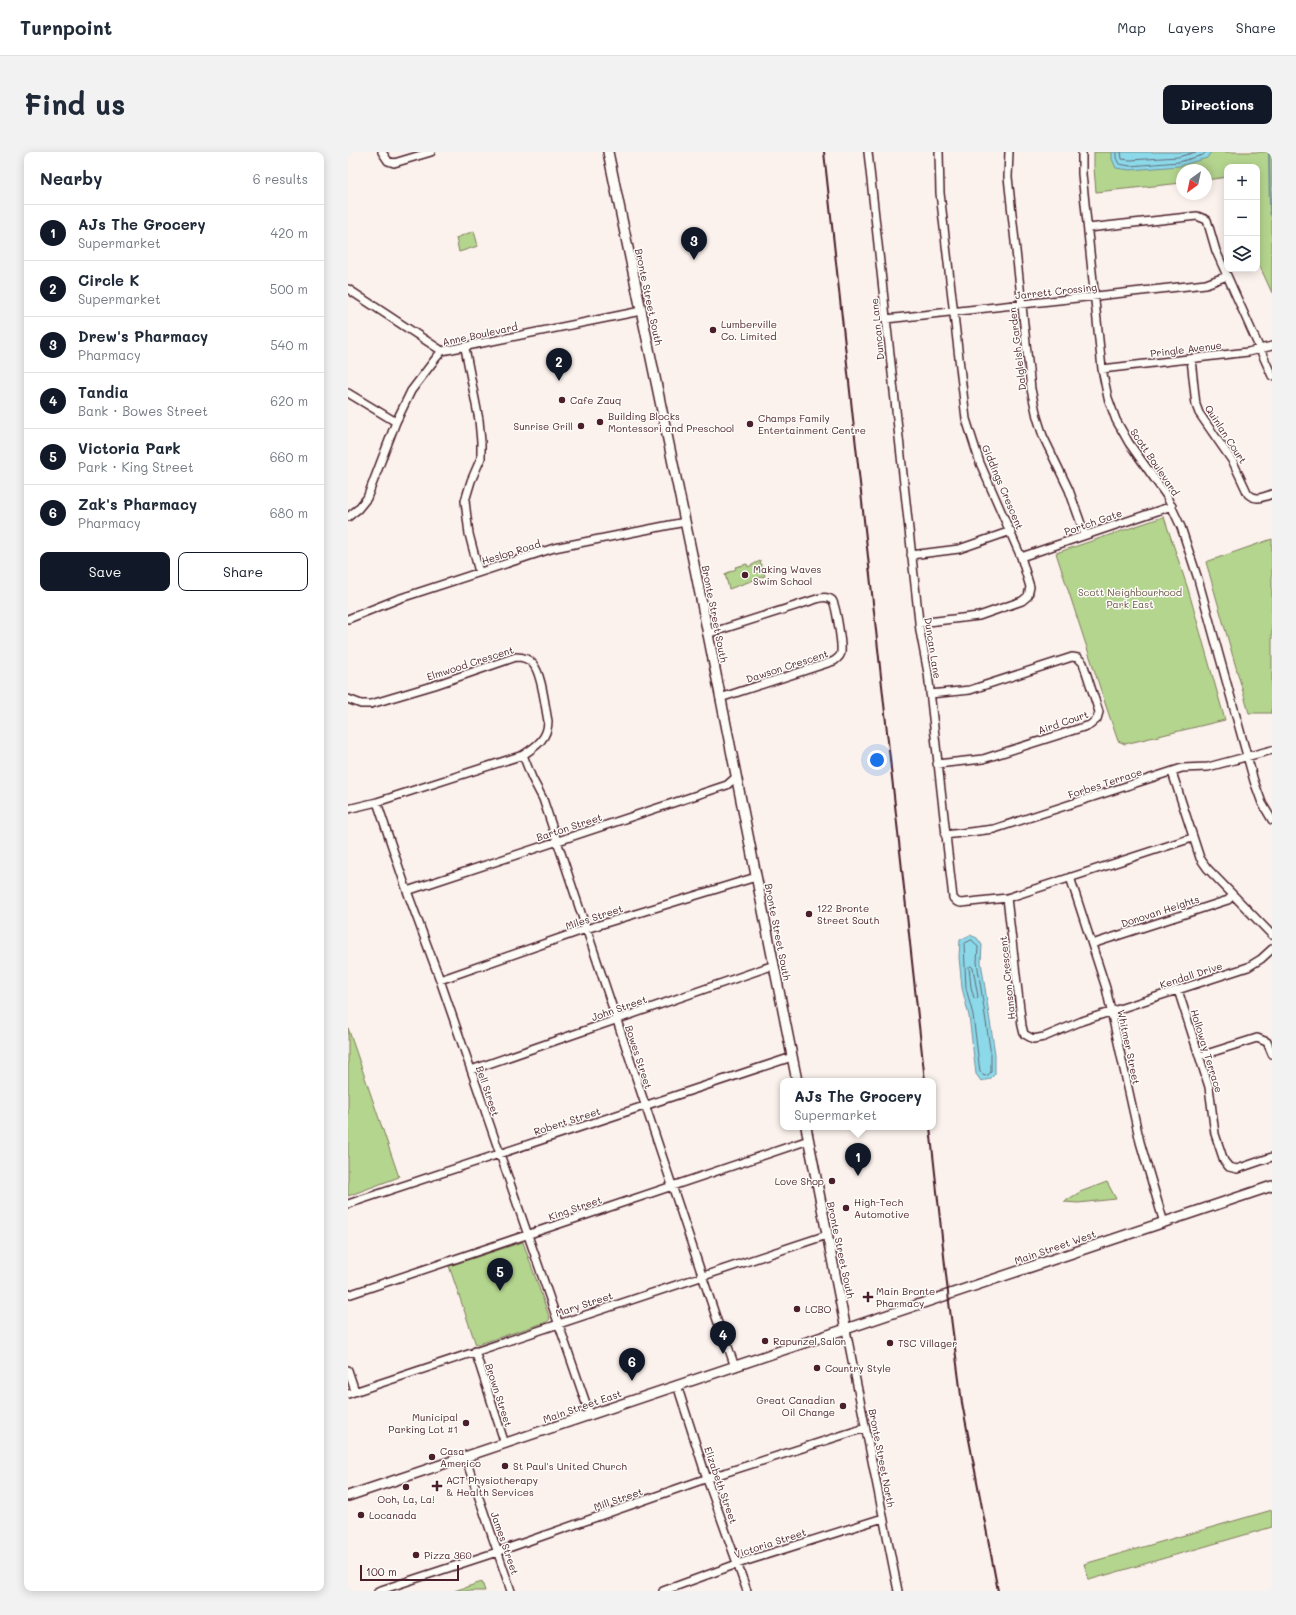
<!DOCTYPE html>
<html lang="en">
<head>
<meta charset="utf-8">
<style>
	body { margin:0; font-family:Mali,sans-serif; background:#f2f2f3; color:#1f2937 }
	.controls { position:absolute; right:12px; top:12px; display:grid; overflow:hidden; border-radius:8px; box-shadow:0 2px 10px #0003 }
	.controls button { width:36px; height:36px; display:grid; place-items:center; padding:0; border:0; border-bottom:1px solid #e0e1e3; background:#fff; color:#1f2937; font:20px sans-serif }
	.compass { position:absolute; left:828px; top:12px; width:36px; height:36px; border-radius:50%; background:#fff; box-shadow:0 2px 10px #0003; rotate:213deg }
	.scale { position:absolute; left:12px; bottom:10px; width:99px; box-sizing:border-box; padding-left:4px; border:2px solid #4a1f2b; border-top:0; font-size:11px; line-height:14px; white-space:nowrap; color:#4a1f2b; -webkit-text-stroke:3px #fdfcf7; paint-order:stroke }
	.you { position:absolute; left:529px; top:608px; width:14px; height:14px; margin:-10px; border:3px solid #fff; border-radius:50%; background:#1a73e8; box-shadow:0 0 0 6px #1a73e833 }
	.badge { display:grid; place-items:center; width:26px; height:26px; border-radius:50%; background:#111827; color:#fff; font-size:13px; font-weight:700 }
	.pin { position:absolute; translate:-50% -33px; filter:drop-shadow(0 1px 2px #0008) }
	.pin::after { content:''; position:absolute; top:21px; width:14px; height:12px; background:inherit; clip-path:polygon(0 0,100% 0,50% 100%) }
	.popup { position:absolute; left:432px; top:926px; width:156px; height:52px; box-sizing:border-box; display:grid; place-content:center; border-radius:8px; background:#fff; filter:drop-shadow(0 1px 3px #0005); font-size:13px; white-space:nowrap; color:#747a83 }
	.popup b { font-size:15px; color:#1f2937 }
	.popup::after { content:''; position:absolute; left:50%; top:100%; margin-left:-8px; border:8px solid transparent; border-top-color:#fff }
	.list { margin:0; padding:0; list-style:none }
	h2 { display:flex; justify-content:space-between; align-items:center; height:52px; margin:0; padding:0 16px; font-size:17px }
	h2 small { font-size:13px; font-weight:400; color:#747a83 }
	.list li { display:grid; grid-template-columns:26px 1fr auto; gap:12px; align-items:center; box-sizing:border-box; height:56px; padding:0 16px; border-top:1px solid #e0e1e3 }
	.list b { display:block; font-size:15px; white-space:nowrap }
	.list p { margin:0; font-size:13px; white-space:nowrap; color:#747a83 }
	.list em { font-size:13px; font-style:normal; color:#747a83 }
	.actions { display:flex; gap:8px; padding:12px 16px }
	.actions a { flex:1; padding:9px 0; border:1px solid #111827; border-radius:8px; text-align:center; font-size:14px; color:#111827 }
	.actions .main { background:#111827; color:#fff }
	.icon { flex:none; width:22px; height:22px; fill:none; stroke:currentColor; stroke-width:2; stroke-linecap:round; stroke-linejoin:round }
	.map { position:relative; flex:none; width:924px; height:1439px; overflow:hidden; border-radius:8px }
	header { display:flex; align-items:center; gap:24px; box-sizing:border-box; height:56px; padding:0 20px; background:#fff; border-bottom:1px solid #e0e1e3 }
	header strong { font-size:19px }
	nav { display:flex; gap:22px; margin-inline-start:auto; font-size:14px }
	.intro { display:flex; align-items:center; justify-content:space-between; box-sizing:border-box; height:96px; padding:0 24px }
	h1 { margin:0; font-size:28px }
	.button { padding:10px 18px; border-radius:8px; background:#111827; color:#fff; font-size:14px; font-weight:700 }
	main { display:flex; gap:24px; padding:0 24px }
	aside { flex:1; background:#fff; border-radius:8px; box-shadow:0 2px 10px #0003 }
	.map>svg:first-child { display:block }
</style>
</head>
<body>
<header>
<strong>Turnpoint</strong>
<nav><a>Map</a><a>Layers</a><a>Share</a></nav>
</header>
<div class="intro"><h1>Find us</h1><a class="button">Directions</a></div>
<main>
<aside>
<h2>Nearby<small>6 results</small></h2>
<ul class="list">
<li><span class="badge">1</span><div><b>AJs The Grocery</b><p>Supermarket</p></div><em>420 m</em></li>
<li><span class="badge">2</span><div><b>Circle K</b><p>Supermarket</p></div><em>500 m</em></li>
<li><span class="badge">3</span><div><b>Drew's Pharmacy</b><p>Pharmacy</p></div><em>540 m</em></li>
<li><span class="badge">4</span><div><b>Tandia</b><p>Bank · Bowes Street</p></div><em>620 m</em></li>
<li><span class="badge">5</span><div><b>Victoria Park</b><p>Park · King Street</p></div><em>660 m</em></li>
<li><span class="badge">6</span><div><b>Zak's Pharmacy</b><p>Pharmacy</p></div><em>680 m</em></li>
</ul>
<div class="actions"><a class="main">Save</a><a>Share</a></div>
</aside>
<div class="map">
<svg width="924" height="1439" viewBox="0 0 924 1439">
	<rect width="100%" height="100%" fill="#fcf2ed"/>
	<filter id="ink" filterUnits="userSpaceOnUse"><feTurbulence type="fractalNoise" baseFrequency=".025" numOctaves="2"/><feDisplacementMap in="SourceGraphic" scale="8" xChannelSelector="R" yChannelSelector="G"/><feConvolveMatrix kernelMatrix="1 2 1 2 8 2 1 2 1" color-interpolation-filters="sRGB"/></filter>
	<g filter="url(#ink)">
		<path fill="#b4d58e" stroke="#7f7a5c" d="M746 0H924V141L909 108V15H879V25L858 28V18H834V31L748 40 746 16Z
			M126 79 130 94 111 100 108 86Z
			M815 365H816L840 437 877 568 777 592 770 589 758 554 708 401Z
			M924 387V561H901L858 410Z
			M412 409 417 424 381 437 377 422 388 417 387 415 399 412 400 415Z
			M0 876 51 1025 0 1044Z
			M759 1030 768 1047 730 1051 716 1050 732 1040Z
			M175 1090 202 1167 199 1170 128 1193 101 1114Z
			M924 1358V1375L741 1428 736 1412Z
			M134 1430 137 1439H106Z"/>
		<path fill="#8bd9e9" stroke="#718f9d" d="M764 0H863L859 6 831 14 782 18 768 16 764 7Z
			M622 783 629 786 634 793 633 810 647 902V922L642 927 633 929 628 922 621 864 614 836 611 805 612 788Z"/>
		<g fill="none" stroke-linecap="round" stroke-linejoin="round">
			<path stroke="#646977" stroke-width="1" d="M768 0V6L771 12 782 14 831 10 855 3 858 0
				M773 0 774 7 782 8 830 5 848 0
				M624 788 630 795 629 810 643 903V920L640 923 636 924 632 920 625 863 618 836 616 792Z
				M623 814 625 816 630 845 628 847 626 846 623 835 621 816Z"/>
			<path stroke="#718f9d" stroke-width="2" d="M921 0 922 60 924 65"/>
			<g stroke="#4a1f2b" stroke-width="10">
				<path id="minor" d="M34 0 40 9 46 11 83 0
					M520 0 572 479 580 521 605 746 609 750 613 751 659 746 844 686
					M661 0 660 25 683 237 689 265 695 284 721 338 737 383
					M734 0V22L754 217 760 246 768 268 781 291 818 343 833 375 850 427 906 629 914 651 924 668
					M740 76 849 64 859 68 868 99 924 224
					M0 137 94 199
					M538 167 858 132 879 124
					M117 196 131 268 133 290V306L123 329 117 349 121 382 131 420
					M843 207 848 253 851 261 885 310 900 342C908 349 915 345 924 342
					M754 217 900 200 924 194
					M0 241 48 270
					M0 365 10 357 19 346 48 270 63 239 88 206 94 199 293 159
					M563 403 611 397 663 379
					M673 405 824 354
					M0 467 50 447 206 396 337 370
					M571 471 631 464 674 449 680 444 682 435 673 405 632 311 618 267 592 41 591 0
					M359 482 472 446C476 445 480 445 484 448 488 452 494 492 493 500 493 504 489 507 486 509L372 546
					M582 542 622 538 724 505 730 506 735 511 751 560 749 567 742 573 635 607 589 612
					M0 547 13 552H23L87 533 168 505C175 505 181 507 185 512 194 522 197 555 200 569 200 586 189 594 175 603L29 650 0 657
					M175 603 184 626 195 647 370 1171 375 1180 387 1215
					M824 620 852 706 859 716 924 783
					M29 650 59 739 92 828 242 1263
					M597 683 646 677 834 616 860 615 924 598
					M722 725 758 836 792 990 816 1071
					M59 739 379 633 388 625
					M659 746 674 874 676 882 685 887 696 885 734 869 900 815 913 807 924 797
					M744 792 880 748 885 743
					M92 828 238 777 408 725
					M830 838 861 935 867 982 876 1009 881 1015 889 1017 924 1005
					M852 904 909 886 919 890 924 902
					M123 918 426 813
					M0 1052 444 905
					M0 1143 461 988
					M498 1178 550 1439
					M127 1199 157 1292
					M0 1218 7 1239
					M329 1233 359 1327 399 1439
					M0 1242 479 1083
					M117 1305 163 1439
					M30 1439 149 1400 354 1328 517 1276
					M315 1439 389 1412 535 1366"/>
			</g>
			<g stroke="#4a1f2b" stroke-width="12">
				<path id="major" d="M260 0 347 417 449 929
					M458 975 498 1178
					M0 1344 924 1034"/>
			</g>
			<use href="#minor" stroke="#fdfcf7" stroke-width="7"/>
			<use href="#major" stroke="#fdfcf7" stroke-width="9"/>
			<path stroke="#4a1f2b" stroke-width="2" d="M476 0 577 929
				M582 975 601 1150 614 1251 650 1439"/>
		</g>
	</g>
	<g fill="#4a1f2b" stroke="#fdfcf7" stroke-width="1.5">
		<circle cx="365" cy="178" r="4"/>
		<circle cx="214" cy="248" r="4"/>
		<circle cx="252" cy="270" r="4"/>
		<circle cx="402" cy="272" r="4"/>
		<circle cx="233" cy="274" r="4"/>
		<circle cx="397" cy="423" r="4"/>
		<circle cx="461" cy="762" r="4"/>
		<circle cx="484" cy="1029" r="4"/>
		<circle cx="498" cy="1056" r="4"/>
		<path d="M518 1139h4v4h4v4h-4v4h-4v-4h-4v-4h4z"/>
		<circle cx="449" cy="1157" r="4"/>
		<circle cx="417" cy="1189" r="4"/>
		<circle cx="542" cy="1191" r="4"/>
		<circle cx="469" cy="1216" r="4"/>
		<circle cx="495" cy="1254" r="4"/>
		<circle cx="118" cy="1271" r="4"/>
		<circle cx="84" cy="1305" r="4"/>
		<circle cx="157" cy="1314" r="4"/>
		<path d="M87 1328h4v4h4v4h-4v4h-4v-4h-4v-4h4z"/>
		<circle cx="58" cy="1335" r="4"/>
		<circle cx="13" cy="1363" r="4"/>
		<circle cx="68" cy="1403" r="4"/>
	</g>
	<g text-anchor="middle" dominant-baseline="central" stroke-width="3" stroke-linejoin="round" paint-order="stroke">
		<g font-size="10" fill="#4a1f2b" stroke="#fdfcf7">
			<text transform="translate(708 139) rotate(-6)">Jarrett Crossing</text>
			<text transform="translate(301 145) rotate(78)">Bronte Street South</text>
			<text transform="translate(529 177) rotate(-96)">Duncan Lane</text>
			<text transform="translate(132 182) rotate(-12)">Anne Boulevard</text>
			<text transform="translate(669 197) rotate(-97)">Dalgleish Garden</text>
			<text transform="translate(838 197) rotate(-7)">Pringle Avenue</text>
			<text transform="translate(878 282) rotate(57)">Quinlan Court</text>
			<text transform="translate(807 310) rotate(56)">Scott Boulevard</text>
			<text transform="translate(655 335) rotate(67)">Giddings Crescent</text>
			<text transform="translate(745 370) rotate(-19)">Portch Gate</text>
			<text transform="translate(163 400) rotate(-17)">Heslop Road</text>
			<text transform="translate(367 462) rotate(79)">Bronte Street South</text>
			<text transform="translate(585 496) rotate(81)">Duncan Lane</text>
			<text transform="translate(122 511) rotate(-18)">Elmwood Crescent</text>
			<text transform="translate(439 514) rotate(-18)">Dawson Crescent</text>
			<text transform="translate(715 570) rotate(-19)">Aird Court</text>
			<text transform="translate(757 631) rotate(-18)">Forbes Terrace</text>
			<text transform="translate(221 675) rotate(-18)">Barton Street</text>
			<text transform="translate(812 759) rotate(-18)">Donovan Heights</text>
			<text transform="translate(246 765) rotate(-18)">Miles Street</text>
			<text transform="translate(430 780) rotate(79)">Bronte Street South</text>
			<text transform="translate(843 823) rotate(-18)">Kendall Drive</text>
			<text transform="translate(659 826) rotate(-96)">Hanson Crescent</text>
			<text transform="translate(271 856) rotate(-19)">John Street</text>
			<text transform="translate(781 895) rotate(78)">Whitmer Street</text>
			<text transform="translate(859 899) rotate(73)">Holloway Terrace</text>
			<text transform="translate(291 905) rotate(72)">Bowes Street</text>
			<text transform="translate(140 939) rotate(71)">Bell Street</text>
			<text transform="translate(219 969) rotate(-18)">Robert Street</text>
			<text transform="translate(227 1056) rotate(-19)">King Street</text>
			<text transform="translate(707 1095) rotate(-19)">Main Street West</text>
			<text transform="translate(493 1098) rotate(78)">Bronte Street South</text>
			<text transform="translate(236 1152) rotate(-18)">Mary Street</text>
			<text transform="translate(151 1243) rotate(72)">Brown Street</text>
			<text transform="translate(234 1254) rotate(-19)">Main Street East</text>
			<text transform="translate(534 1306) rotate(79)">Bronte Street North</text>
			<text transform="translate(373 1333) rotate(71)">Elizabeth Street</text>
			<text transform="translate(270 1347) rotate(-19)">Mill Street</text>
			<text transform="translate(157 1391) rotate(71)">James Street</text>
			<text transform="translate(422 1391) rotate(-18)">Victoria Street</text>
		</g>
		<g font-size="10" fill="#4a1f2b" stroke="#fdfcf7" text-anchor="start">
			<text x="373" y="172">Lumberville<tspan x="373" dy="12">Co. Limited</tspan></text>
			<text x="222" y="248">Cafe Zauq</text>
			<text x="260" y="264">Building Blocks<tspan x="260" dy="12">Montessori and Preschool</tspan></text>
			<text x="410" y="266">Champs Family<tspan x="410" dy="12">Entertainment Centre</tspan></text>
			<text x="225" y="274" text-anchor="end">Sunrise Grill</text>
			<text x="405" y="417">Making Waves<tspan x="405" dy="12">Swim School</tspan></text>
			<text x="469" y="756">122 Bronte<tspan x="469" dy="12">Street South</tspan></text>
			<text x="476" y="1029" text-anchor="end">Love Shop</text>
			<text x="506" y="1050">High-Tech<tspan x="506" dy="12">Automotive</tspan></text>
			<text x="528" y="1139">Main Bronte<tspan x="528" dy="12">Pharmacy</tspan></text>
			<text x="457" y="1157">LCBO</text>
			<text x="425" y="1189">Rapunzel Salon</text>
			<text x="550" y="1191">TSC Villager</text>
			<text x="477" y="1216">Country Style</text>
			<text x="487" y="1248" text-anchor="end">Great Canadian<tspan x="487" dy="12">Oil Change</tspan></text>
			<text x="110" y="1265" text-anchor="end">Municipal<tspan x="110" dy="12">Parking Lot #1</tspan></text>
			<text x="92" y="1299">Casa<tspan x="92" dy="12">Americo</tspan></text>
			<text x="165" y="1314">St Paul's United Church</text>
			<text x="98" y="1328">ACT Physiotherapy<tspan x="98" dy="12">&amp; Health Services</tspan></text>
			<text x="58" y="1347" text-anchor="middle">Ooh, La, La!</text>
			<text x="21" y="1363">Locanada</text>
			<text x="76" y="1403">Pizza 360</text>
		</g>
		<g font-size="10" fill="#6a5649" stroke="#fdfcf7">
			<text x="782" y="440">Scott Neighbourhood<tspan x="782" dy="12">Park East</tspan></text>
		</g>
	</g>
</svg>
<div class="controls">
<button>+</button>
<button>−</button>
<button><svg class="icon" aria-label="layers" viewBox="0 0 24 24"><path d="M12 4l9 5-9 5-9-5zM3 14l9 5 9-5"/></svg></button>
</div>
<svg class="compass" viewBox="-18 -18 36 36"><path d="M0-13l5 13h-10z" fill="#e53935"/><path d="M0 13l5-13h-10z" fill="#747a83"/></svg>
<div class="scale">100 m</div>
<div class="you"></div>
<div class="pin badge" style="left:510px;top:1024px">1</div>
<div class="popup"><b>AJs The Grocery</b>Supermarket</div>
<div class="pin badge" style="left:211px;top:229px">2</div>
<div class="pin badge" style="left:346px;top:108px">3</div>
<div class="pin badge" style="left:375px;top:1202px">4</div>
<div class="pin badge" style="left:152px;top:1139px">5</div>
<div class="pin badge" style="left:284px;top:1229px">6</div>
</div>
</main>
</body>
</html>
